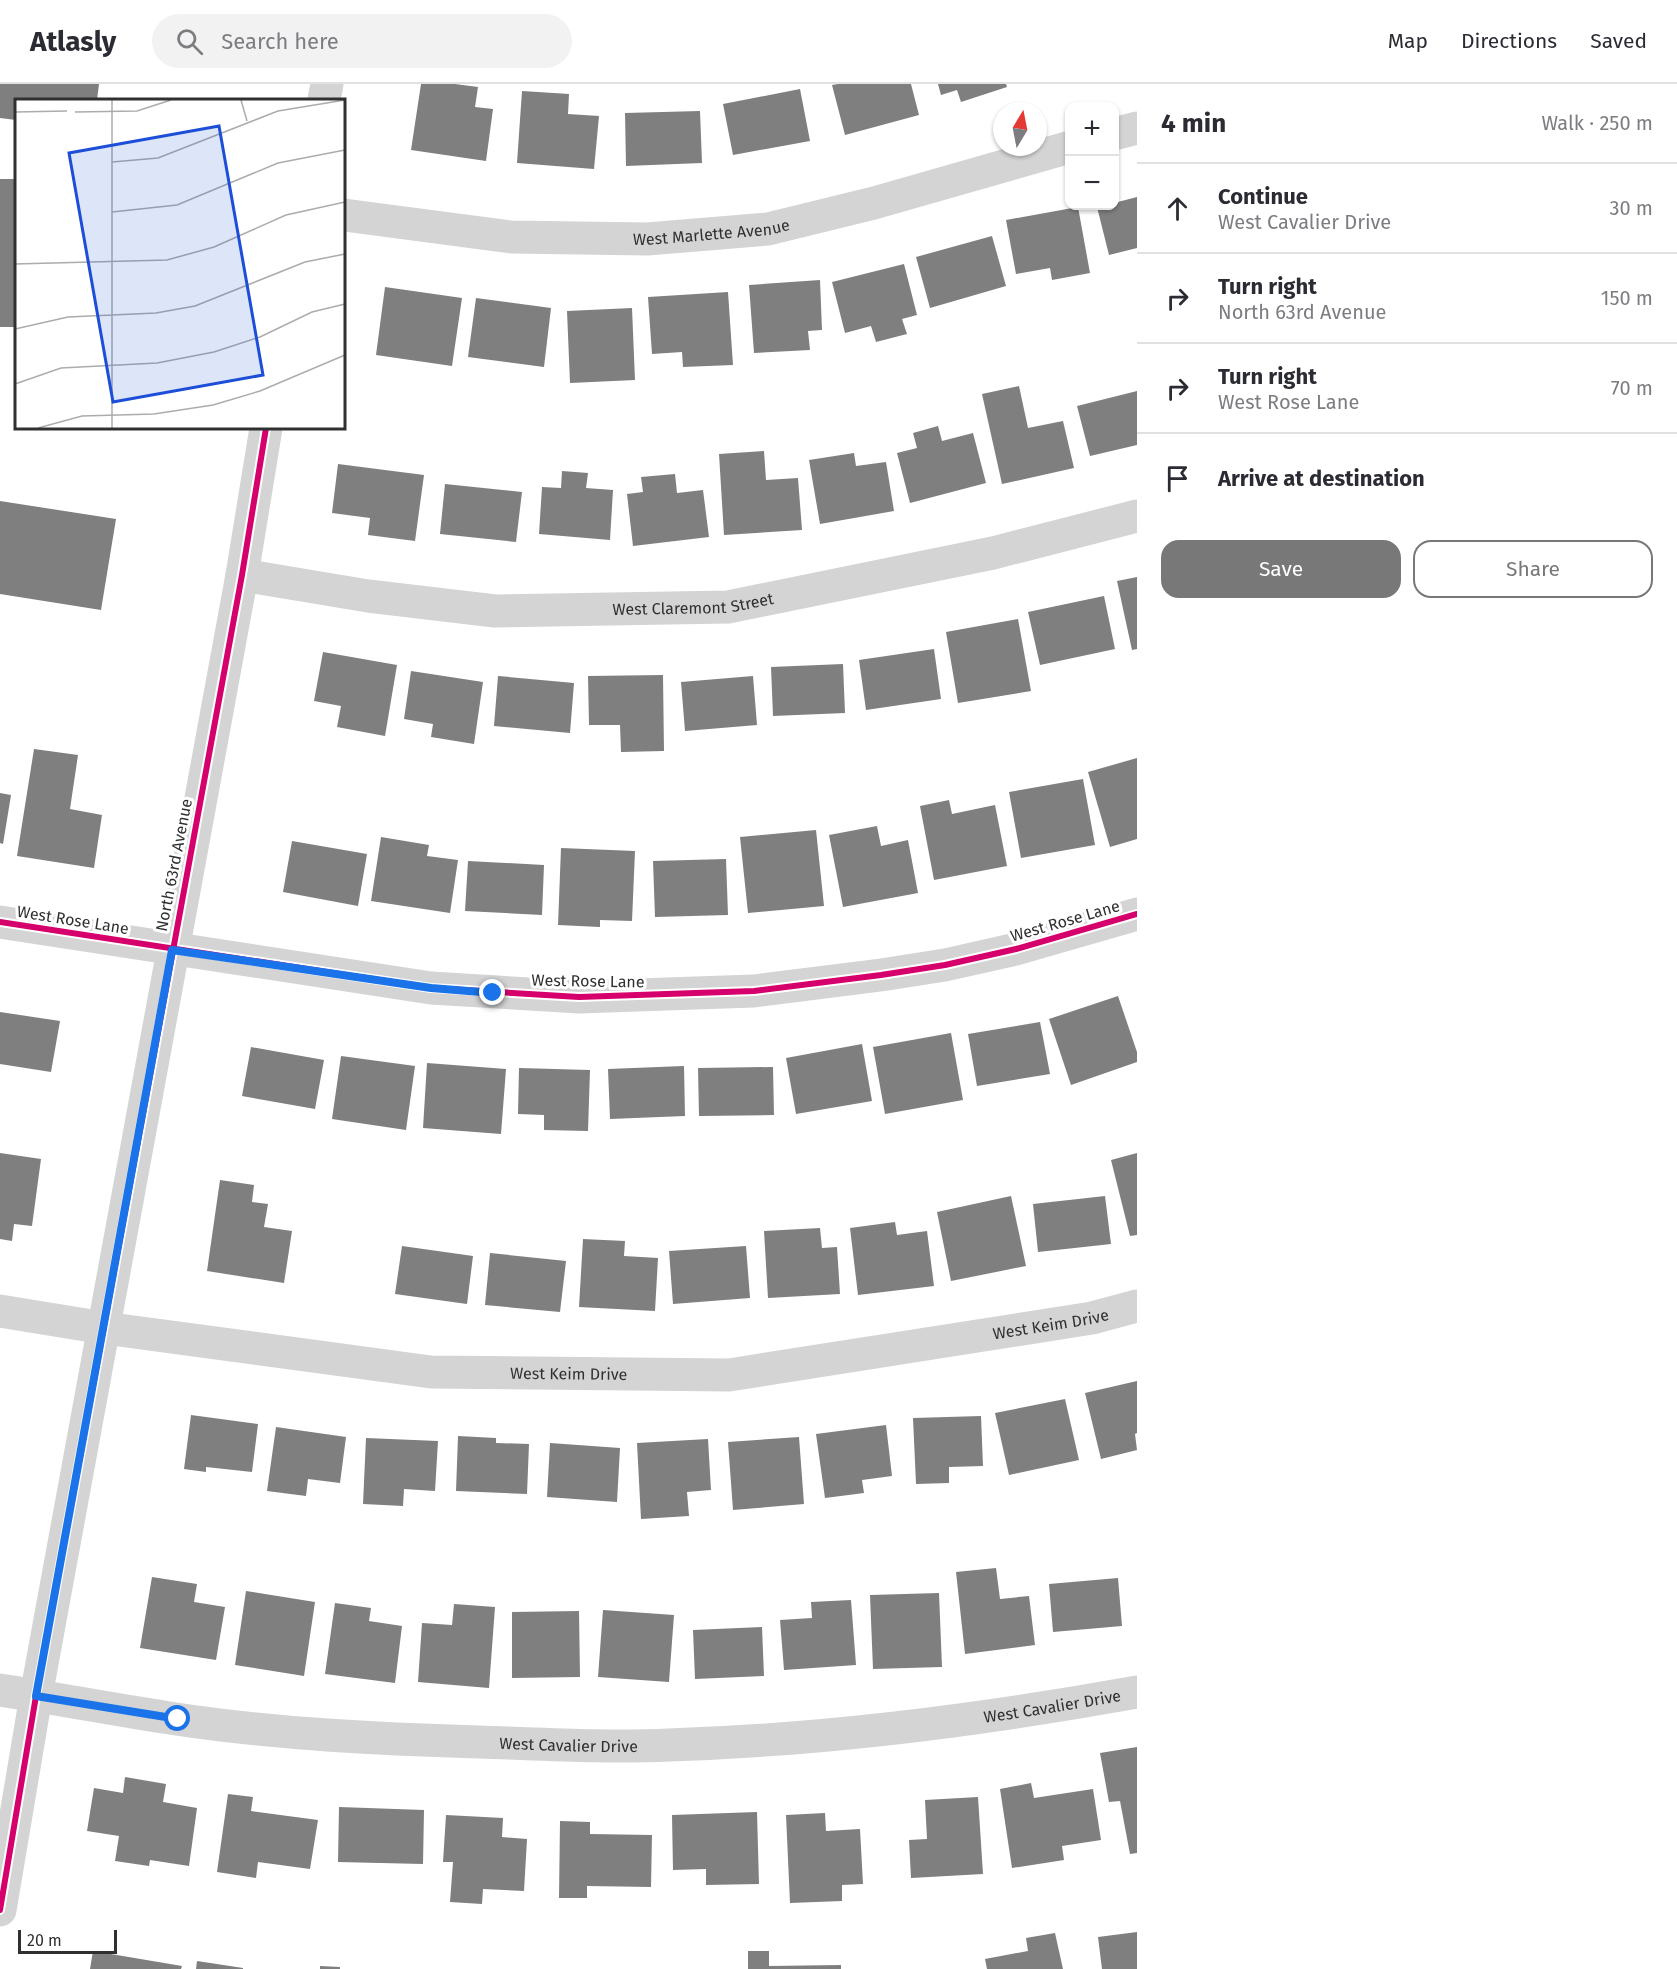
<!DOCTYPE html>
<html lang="en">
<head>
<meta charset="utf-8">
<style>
	body { margin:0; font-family:"Fira Sans",sans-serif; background:#f2f2f3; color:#2b2b33 }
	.controls { position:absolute; right:18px; top:18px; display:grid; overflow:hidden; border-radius:12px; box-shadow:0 2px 4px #0004 }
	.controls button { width:54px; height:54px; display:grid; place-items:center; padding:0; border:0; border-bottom:2px solid #e1e1e2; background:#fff; color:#2b2b33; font:30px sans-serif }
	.compass { position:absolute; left:993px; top:18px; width:54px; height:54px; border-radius:50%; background:#fff; box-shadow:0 2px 4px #0004; rotate:10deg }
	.scale { position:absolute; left:18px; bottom:15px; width:99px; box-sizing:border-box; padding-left:6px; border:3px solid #303030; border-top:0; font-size:16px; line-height:21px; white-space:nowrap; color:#303030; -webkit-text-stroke:4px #fff; paint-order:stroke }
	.stop { position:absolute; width:18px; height:18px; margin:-14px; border:4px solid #1a73e8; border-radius:50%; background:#fff }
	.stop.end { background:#1a73e8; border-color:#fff; box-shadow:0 2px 6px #0008 }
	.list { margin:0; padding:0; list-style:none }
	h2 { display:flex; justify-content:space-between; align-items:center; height:78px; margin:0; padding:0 24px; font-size:26px }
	h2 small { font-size:20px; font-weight:400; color:#7c7c81 }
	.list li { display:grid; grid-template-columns:39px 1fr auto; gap:18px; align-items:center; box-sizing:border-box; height:90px; padding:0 24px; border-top:2px solid #e1e1e2 }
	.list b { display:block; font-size:22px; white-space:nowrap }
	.list p { margin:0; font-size:20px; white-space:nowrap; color:#7c7c81 }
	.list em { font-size:20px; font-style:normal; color:#7c7c81 }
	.actions { display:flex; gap:12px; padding:18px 24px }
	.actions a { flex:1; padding:14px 0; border:2px solid #787878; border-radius:18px; text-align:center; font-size:21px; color:#787878 }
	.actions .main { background:#787878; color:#fff }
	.icon { flex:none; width:33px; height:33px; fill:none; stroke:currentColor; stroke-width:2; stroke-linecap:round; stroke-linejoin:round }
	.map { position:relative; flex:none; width:1137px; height:1885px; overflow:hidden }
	header { display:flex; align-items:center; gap:36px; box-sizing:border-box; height:84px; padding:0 30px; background:#fff; border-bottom:2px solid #e1e1e2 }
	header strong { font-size:28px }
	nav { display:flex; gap:33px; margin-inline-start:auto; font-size:21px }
	.search { width:420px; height:54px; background:#f2f2f3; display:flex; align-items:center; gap:15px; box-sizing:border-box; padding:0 21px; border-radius:33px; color:#7c7c81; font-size:22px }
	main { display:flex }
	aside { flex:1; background:#fff }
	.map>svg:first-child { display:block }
</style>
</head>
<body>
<header>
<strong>Atlasly</strong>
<div class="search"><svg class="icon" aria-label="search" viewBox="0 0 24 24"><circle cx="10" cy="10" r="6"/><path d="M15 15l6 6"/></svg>Search here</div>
<nav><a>Map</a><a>Directions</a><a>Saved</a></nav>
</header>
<main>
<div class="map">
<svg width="1137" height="1885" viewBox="0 0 1137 1885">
	<rect width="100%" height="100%" fill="#fff"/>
	<path fill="#7f7f7f" d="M0 0H99L97 16H16V36L0 34Z
		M421 0H455L478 3 475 23 493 25 486 77 411 66Z
		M838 0H911L919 31 845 51 832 1Z
		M938 0H1006L1007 3 961 18 957 6 941 11Z
		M800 5 810 57 733 71 723 20Z
		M522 7 569 10 568 30 599 32 594 85 517 79Z
		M700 27 702 79 626 82 625 29Z
		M0 95H16V243H0Z
		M1137 113V164L1109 171 1097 123 1114 122V119Z
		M1078 123 1090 189 1052 196 1050 184 1016 190 1006 136Z
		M992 152 1006 202 930 224 916 173Z
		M904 180 917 231 902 235 907 250 876 258 871 242 845 249 832 198Z
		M820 196 822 246 808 247 810 266 754 269 749 201Z
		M385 203 462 214 452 282 376 271Z
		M728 208 733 281 683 283 682 268 652 270 648 213Z
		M476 214 551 224 544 283 468 273Z
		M632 224 635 296 570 299 567 227Z
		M1019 302 1028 344 1063 337 1074 384 1002 400 982 310Z
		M1137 307V361L1090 372 1077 322Z
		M938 342 942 357 973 349 986 399 910 419 897 369 917 364 913 349Z
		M764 367 766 396 798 394 802 446 724 451 719 370Z
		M854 369 856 382 886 378 894 427 820 440 809 376Z
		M338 380 424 391 415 457 368 451 370 434 332 429Z
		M562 387 588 389 586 404 613 406 610 456 539 450 542 403 561 404Z
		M675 390 677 409 703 406 709 453 633 462 627 410 643 408 641 393Z
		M445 400 522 408 516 458 440 450Z
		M0 417 116 435 101 526 0 510Z
		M1137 493V565L1132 566 1117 497Z
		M1104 512 1115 565 1040 581 1028 528Z
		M1018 535 1031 607 958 619 946 548Z
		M934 565 941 615 866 626 859 576Z
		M323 568 397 581 385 652 337 643 341 622 314 617Z
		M843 580 845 629 773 632 771 583Z
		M411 587 483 598 474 660 431 653 433 640 404 635Z
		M663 591 664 667 621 668 620 641H589L588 592Z
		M498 592 574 599 570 649 494 642Z
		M753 592 757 641 685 647 681 598Z
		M34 665 78 671 70 725 102 731 94 784 17 772Z
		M1137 674V755L1110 763 1088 688Z
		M1083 695 1095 761 1021 774 1009 708Z
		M0 709 11 711 3 760 0 759Z
		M949 716 952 730 995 721 1007 782 934 796 920 722Z
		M877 742 881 762 908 756 918 809 843 823 829 751Z
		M816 746 824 822 748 829 740 753Z
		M381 753 429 761 427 772 458 776 450 829 371 817Z
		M292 757 367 770 358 822 283 808Z
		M561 764 635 767 632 837 600 836V843L558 841Z
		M726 775 728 831 655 833 653 777Z
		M468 777 544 781 542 831 465 827Z
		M1118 912 1137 968V978L1071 1001 1049 935Z
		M0 928 60 937 51 988 0 980Z
		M1040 938 1050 990 977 1002 968 950Z
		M951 949 963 1016 885 1030 873 963Z
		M862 960 872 1017 796 1030 786 974Z
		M251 963 324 976 315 1025 242 1012Z
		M341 972 415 982 406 1046 332 1035Z
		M427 979 506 985 501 1050 423 1044Z
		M684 982 685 1032 610 1035 608 985Z
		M773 983 774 1031 699 1032 698 984Z
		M519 984 590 986 588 1047 544 1046V1031L518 1030Z
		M0 1069 41 1075 32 1142 14 1140 12 1157 0 1155Z
		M1137 1069V1151L1130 1152 1111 1076Z
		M220 1096 254 1101 252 1118 268 1120 264 1143 292 1147 284 1199 207 1187Z
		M1011 1112 1026 1182 951 1197 937 1128Z
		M1105 1112 1111 1160 1038 1168 1033 1120Z
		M895 1138 897 1151 927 1147 934 1202 858 1211 850 1144Z
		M820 1144 822 1164 837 1163 840 1210 768 1214 764 1147Z
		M583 1155 625 1157 624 1172 658 1174 655 1227 579 1223Z
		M402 1162 473 1172 467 1220 395 1210Z
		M746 1162 750 1214 673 1220 669 1167Z
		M490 1169 566 1177 560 1228 485 1221Z
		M1137 1297V1349L1135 1350 1137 1366 1101 1375 1085 1309Z
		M1065 1315 1079 1376 1009 1391 995 1329Z
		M191 1331 258 1340 252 1388 206 1383V1388L184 1385Z
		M981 1332 983 1382 949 1383V1399L916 1400 913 1334Z
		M886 1341 892 1392 862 1396 864 1409 825 1414 816 1350Z
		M276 1343 346 1353 340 1399 308 1395 306 1412 267 1407Z
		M458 1352 496 1354V1359L529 1360 527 1410 456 1407Z
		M799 1353 804 1420 733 1426 728 1358Z
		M366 1354 438 1357 435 1407 404 1405 403 1422 363 1420Z
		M708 1355 711 1406 687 1408 689 1432 641 1435 637 1359Z
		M550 1359 620 1364 617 1418 547 1413Z
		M996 1484 1000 1515 1029 1512 1035 1561 965 1570 956 1488Z
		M152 1493 197 1500 194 1518 225 1523 216 1576 140 1564Z
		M1118 1494 1122 1542 1053 1548 1049 1500Z
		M246 1507 315 1518 304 1592 235 1581Z
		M939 1509 942 1583 873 1585 870 1511Z
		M851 1516 856 1581 784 1586 780 1536 812 1534 811 1518Z
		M335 1519 371 1524 369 1537 402 1542 395 1599 325 1590Z
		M454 1520 495 1523 489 1604 418 1598 422 1539 452 1541Z
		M603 1526 674 1531 669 1598 598 1593Z
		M579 1527 580 1593 512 1594V1528Z
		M762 1543 764 1592 695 1595 693 1546Z
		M1137 1663V1769L1130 1770 1120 1717 1109 1718 1100 1669Z
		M125 1693 166 1700 163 1718 197 1724 189 1782 150 1776 149 1782 115 1777 119 1752 87 1747 94 1704 123 1709Z
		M1031 1699 1034 1714 1093 1705 1101 1756 1062 1762 1064 1776 1012 1784 1000 1705Z
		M228 1710 253 1713 251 1727 318 1736 310 1785 258 1778 256 1794 217 1788Z
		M978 1713 983 1790 911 1794 909 1756 927 1755 925 1716Z
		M339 1723 424 1726 423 1780 338 1778Z
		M757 1728 759 1800 706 1801V1785L673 1786 672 1731Z
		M825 1729 826 1747 860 1745 863 1800 842 1801V1817L790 1819 786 1731Z
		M446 1731 503 1734 502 1753 527 1755 524 1807 483 1805 482 1820 450 1818 453 1778H443Z
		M560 1737 590 1738V1750L652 1751 651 1803 587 1802V1814H559Z
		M1137 1848V1885H1102L1098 1853Z
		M1055 1849 1063 1885H987L985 1875 1028 1867 1026 1854Z
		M93 1867 182 1882 181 1885H90Z
		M748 1867H769V1882L841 1881V1885H748Z
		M197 1877 243 1884V1885H196Z
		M320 1882 340 1883V1885H320Z"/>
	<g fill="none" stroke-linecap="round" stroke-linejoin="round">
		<g stroke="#d4d4d4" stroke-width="33">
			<path d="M1114 50 1137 44"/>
			<path id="s1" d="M344 131 511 153 647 155 768 145 874 119 1070 63"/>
			<path id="s2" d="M242 491 368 512 495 527 728 523 993 469 1137 432"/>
			<path d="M0 838 431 904 579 913 754 907 881 891 945 881 1016 865 1137 830"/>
			<path id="s3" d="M0 1227 104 1244 431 1288 729 1291 1092 1234 1137 1222"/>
			<path id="s4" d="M0 1606C59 1615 117 1626 176 1635 276 1650 378 1655 479 1658 542 1660 606 1664 669 1661 827 1656 982 1636 1137 1608"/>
		</g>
		<path stroke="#d4d4d4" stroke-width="33" d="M324 16 327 0
			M0 1826 36 1612 242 491 266 344"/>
		<g stroke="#fff" stroke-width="10">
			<path id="cycleway" d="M0 838 431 904 579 913 754 907 881 891 945 881 1016 865 1137 830
				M0 1826 36 1612 242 491 266 344"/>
		</g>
		<use href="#cycleway" stroke="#d6006c" stroke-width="6"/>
	</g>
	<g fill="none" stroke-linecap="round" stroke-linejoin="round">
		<path stroke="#1a73e8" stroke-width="8" d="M178 1635 36 1612 172 866 431 904 493 909"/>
	</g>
	<g text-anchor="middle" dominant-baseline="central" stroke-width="6" stroke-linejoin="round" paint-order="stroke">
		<g font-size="16" fill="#303030" stroke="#fff">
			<text stroke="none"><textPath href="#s1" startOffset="369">West Marlette Avenue</textPath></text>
			<text stroke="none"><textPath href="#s2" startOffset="454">West Claremont Street</textPath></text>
			<text transform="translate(174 781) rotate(-79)">North 63rd Avenue</text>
			<text transform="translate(73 836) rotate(9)">West Rose Lane</text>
			<text transform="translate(1065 837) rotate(-16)">West Rose Lane</text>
			<text transform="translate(588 897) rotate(1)">West Rose Lane</text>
			<text stroke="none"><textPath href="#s3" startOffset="1059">West Keim Drive</textPath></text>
			<text stroke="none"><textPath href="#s3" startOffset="573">West Keim Drive</textPath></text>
			<text stroke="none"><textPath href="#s4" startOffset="1058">West Cavalier Drive</textPath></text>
			<text stroke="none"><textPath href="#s4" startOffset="572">West Cavalier Drive</textPath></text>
		</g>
	</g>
	<g transform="translate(15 15)">
		<rect width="330" height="330" fill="#fff"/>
		<path fill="none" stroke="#acacac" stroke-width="1.5" d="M226 1 232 22M0 13 52 12M60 13 122 12 156 1M97 63 143 59 263 12 330 1M97 113 162 106 263 64 330 51M0 165 152 161 199 148 271 116 330 103M0 230 53 218 141 214 180 207 290 163 330 155M0 285 46 269 142 264 199 253 245 238 297 213 330 205M23 329 67 317 139 315 198 306 245 292 330 256M97 329V1"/>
		<path fill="#1d4ed8" fill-opacity="0.15" stroke="#1d4ed8" stroke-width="3" d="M204 27 248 276 98 303 54 54Z"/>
		<rect width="330" height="330" fill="none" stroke="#303030" stroke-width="3"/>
	</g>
</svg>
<div class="controls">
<button>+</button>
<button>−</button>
</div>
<svg class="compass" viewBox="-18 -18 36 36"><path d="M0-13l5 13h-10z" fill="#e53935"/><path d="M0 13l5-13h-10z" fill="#7c7c81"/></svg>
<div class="scale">20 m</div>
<div class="stop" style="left:178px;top:1635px"></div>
<div class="stop end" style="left:493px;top:909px"></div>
</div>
<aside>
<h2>4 min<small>Walk · 250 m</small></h2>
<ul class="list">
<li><svg class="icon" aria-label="ahead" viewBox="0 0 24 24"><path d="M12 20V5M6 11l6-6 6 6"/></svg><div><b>Continue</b><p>West Cavalier Drive</p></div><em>30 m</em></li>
<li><svg class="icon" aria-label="right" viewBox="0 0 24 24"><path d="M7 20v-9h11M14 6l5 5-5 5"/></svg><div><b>Turn right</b><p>North 63rd Avenue</p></div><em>150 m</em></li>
<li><svg class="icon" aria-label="right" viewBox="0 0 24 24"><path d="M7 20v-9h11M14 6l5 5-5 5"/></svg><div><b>Turn right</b><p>West Rose Lane</p></div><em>70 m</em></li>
<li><svg class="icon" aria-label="arrive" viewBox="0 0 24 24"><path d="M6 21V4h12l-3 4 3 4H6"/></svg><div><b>Arrive at destination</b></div></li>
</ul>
<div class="actions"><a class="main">Save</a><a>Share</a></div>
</aside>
</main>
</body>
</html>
